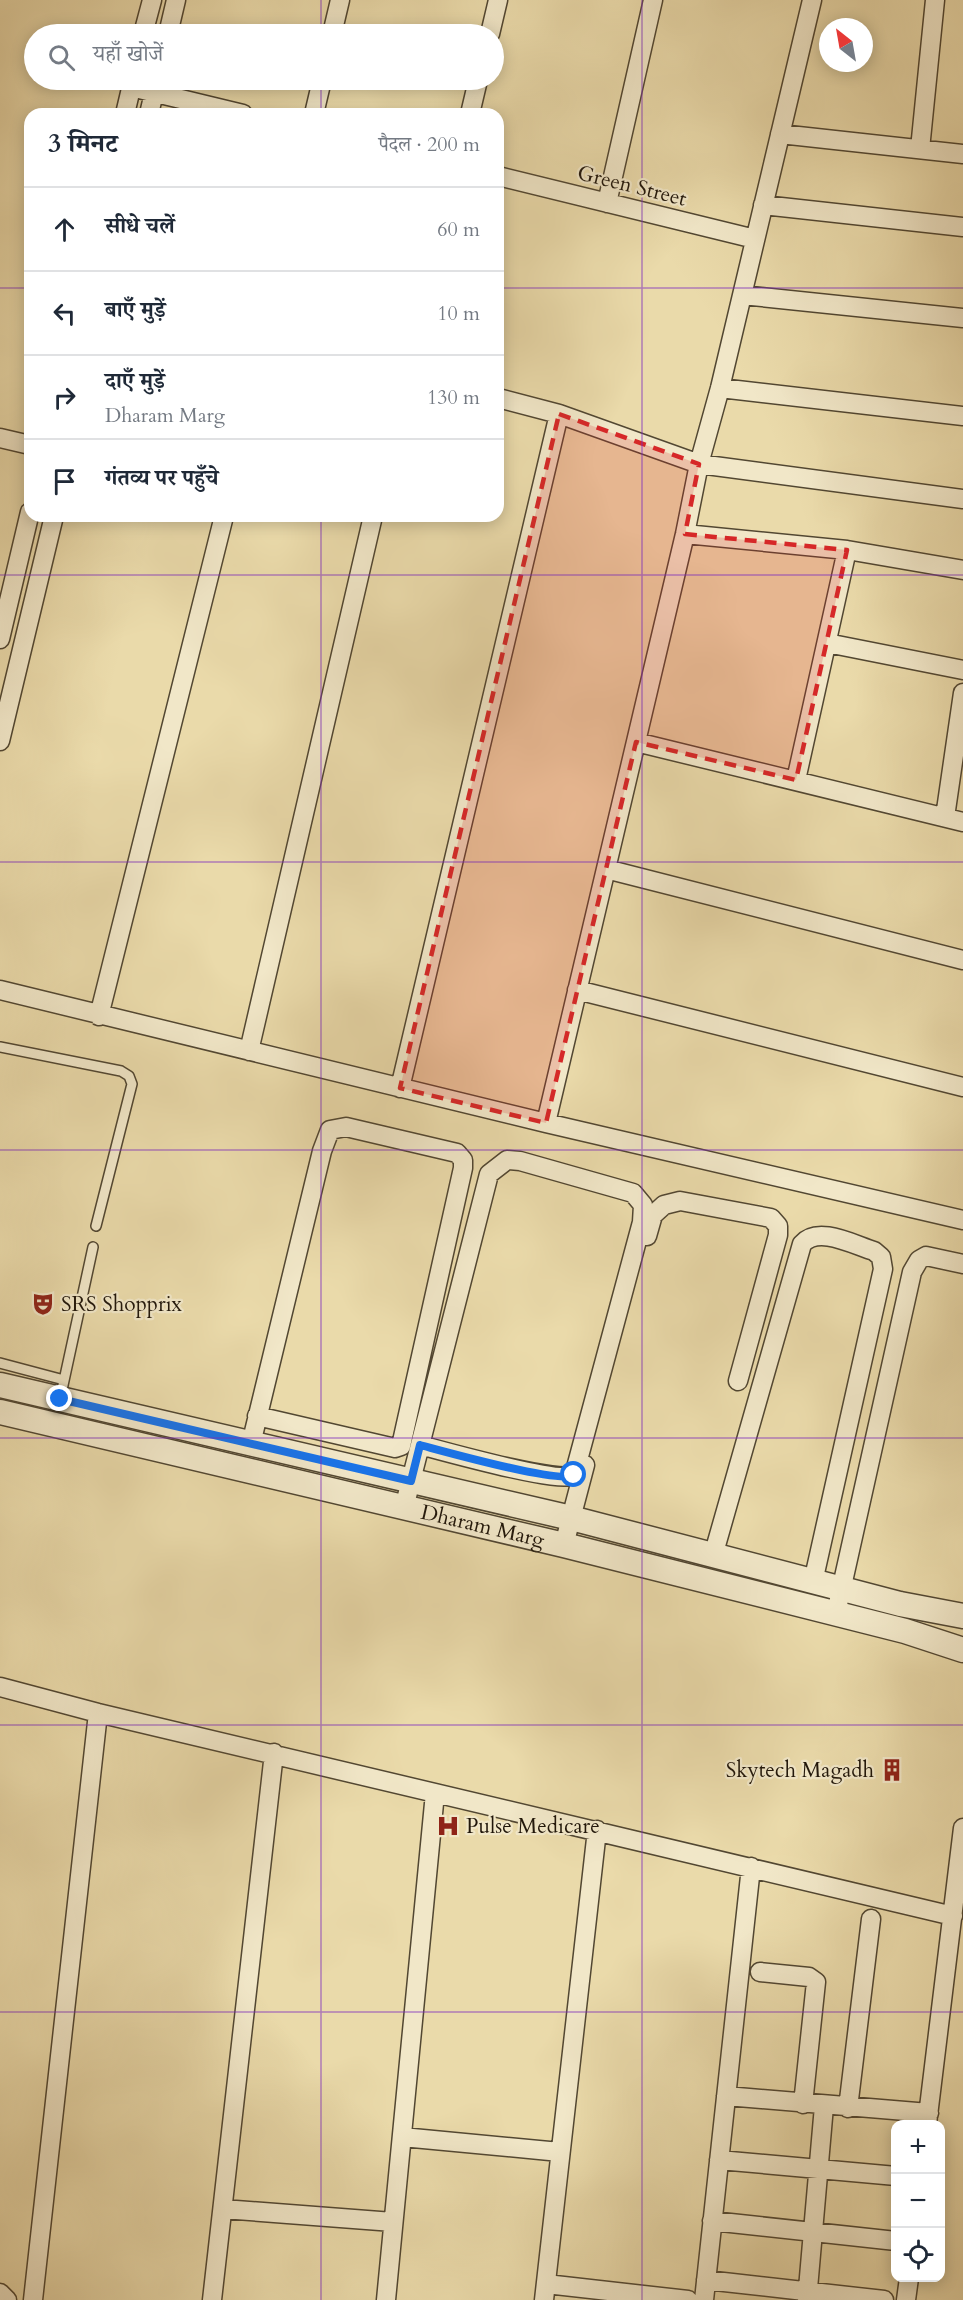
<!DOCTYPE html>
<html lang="hi">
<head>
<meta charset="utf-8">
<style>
	body { margin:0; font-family:Cardo,"Noto Serif Devanagari",serif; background:#f6f6f7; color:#1f2937 }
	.controls { position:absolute; right:18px; bottom:18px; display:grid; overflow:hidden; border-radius:12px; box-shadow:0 3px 15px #0003 }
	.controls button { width:54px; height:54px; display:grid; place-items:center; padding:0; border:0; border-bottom:2px solid #e0e1e3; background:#fff; color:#1f2937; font:30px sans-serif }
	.compass { position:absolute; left:819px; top:18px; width:54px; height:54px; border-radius:50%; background:#fff; box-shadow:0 3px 15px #0003; rotate:329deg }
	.stop { position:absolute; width:18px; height:18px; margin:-14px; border:4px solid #1a73e8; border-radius:50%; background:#fff }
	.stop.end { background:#1a73e8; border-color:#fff; box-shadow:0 2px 6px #0008 }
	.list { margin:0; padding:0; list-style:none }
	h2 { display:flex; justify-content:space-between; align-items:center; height:78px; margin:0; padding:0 24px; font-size:26px }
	h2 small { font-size:20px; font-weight:400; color:#747a83 }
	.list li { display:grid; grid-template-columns:39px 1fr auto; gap:18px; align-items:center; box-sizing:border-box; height:84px; padding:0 24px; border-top:2px solid #e0e1e3 }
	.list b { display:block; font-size:22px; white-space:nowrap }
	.list p { margin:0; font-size:20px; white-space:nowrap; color:#747a83 }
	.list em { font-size:20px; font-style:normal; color:#747a83 }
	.icon { flex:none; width:33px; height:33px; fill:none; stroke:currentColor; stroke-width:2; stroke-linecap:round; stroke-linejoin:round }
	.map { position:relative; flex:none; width:963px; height:2300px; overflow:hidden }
	.search { position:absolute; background:#fff; box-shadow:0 3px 15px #0003; left:24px; top:24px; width:480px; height:66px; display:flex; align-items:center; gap:15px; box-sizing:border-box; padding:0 21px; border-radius:33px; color:#747a83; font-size:22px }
	.panel { position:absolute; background:#fff; box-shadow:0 3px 15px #0003; left:24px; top:108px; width:480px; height:414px; border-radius:18px }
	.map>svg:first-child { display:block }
</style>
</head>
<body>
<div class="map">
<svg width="963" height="2300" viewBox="0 0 963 2300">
	<rect width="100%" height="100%" fill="#eadaaa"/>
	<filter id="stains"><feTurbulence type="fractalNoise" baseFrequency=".00333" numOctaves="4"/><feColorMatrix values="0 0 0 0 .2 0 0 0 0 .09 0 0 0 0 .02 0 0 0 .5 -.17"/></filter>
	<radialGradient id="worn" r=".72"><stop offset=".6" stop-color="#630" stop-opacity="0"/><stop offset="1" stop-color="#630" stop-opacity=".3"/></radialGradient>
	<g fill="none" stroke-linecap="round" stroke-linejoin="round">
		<g stroke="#524732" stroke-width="12">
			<path id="service" d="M0 1047 121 1071 129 1076 132 1084 96 1226
				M0 1363 64 1380
				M60 1399 93 1247"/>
		</g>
		<g stroke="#524732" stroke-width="21">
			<path id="minor" d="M143 34 152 0
				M168 34 176 0
				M332 34 340 0
				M490 34 498 0
				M131 87 243 114
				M125 114 133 80
				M149 114 157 80
				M314 114 322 80
				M470 114 478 80
				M780 134 963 154
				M920 149 935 0
				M498 176 755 239
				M607 203 653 0
				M763 205 963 227
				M742 295 963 318
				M720 388 963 416
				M498 398 559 414 699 464 963 499
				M0 438 30 445
				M685 534 847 550 963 570
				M0 639 30 512
				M827 643 963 670
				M0 741 54 516
				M636 742 963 822
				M796 780 847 550
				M945 817 963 693
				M606 869 963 960
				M0 990 546 1123 963 1220
				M577 990 963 1087
				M99 1016 224 516
				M249 1051 373 516
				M400 1088 559 414
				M546 1123 685 534 699 464 720 388 812 0
				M647 1236 653 1215 664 1205 680 1201 771 1218 778 1226V1235L738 1381
				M251 1444 322 1151 330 1130 346 1127 457 1153 463 1160V1168L401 1446 395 1448 257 1416
				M404 1508 489 1174 507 1160 520 1161 633 1193 643 1205 642 1222 574 1475C560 1484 443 1451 420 1445
				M564 1545 585 1465
				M713 1556 802 1244C818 1225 854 1245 874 1251L881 1257 883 1269 813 1582
				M836 1613 912 1272 919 1260 926 1256 963 1264
				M0 1687 98 1713 953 1916
				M760 1972 809 1977 816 1982 803 2104
				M726 2096 929 2113
				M848 2108 871 1919
				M927 2124 963 1828
				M402 2137 560 2152
				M719 2160 896 2176
				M223 2209 393 2222
				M712 2221 896 2241
				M706 2280 884 2300
				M546 2284 688 2300
				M0 2293 7 2300
				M33 2300 98 1713
				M212 2300 274 1753
				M386 2300 435 1793
				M544 2300 597 1830
				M704 2300 751 1867
				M807 2300 824 2106
				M906 2300 909 2278"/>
		</g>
		<g stroke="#524732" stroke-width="27">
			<g id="tertiary">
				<path d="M0 1385 571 1518 900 1604 963 1616"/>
				<path id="s1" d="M0 1412 564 1545 905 1631 963 1650"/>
			</g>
		</g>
		<use href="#service" stroke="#f1e7c8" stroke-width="9"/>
		<use href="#minor" stroke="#f1e7c8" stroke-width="18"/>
		<use href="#tertiary" stroke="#f1e7c8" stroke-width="24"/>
	</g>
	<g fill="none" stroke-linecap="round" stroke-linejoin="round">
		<path stroke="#1a73e8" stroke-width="8" d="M60 1399 411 1481 420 1445C443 1451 560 1484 574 1475"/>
	</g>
	<path fill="#d62828" fill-opacity="0.2" stroke="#d62828" stroke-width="4.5" stroke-dasharray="12 8" stroke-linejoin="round" d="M559 414 699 464 685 534 847 550 796 780 636 742 546 1123 400 1088Z"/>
	<path fill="none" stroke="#7b2cbf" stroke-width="1.5" stroke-opacity="0.55" d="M321 0V34M642 0V2300M321 80V114M0 288H30M498 288H963M321 516V2300M0 575H963M0 862H963M0 1150H963M0 1438H963M0 1725H963M0 2012H963"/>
	<defs>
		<g id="theatre-bare" transform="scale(1.8)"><path d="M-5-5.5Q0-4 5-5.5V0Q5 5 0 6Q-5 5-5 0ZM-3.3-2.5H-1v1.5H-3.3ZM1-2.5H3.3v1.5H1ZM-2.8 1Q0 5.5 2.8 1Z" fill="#8f2418" stroke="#f1e7c8" stroke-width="2.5" paint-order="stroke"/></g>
		<g id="building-bare" transform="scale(1.8)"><path d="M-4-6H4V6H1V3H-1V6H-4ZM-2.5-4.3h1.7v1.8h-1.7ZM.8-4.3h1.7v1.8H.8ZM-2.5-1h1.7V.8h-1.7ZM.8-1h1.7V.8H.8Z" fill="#8f2418" stroke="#f1e7c8" stroke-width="2.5" paint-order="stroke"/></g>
		<g id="hospital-bare" transform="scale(1.8)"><path d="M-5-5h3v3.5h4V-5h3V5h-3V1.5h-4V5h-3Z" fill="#8f2418" stroke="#f1e7c8" stroke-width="2.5" paint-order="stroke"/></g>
	</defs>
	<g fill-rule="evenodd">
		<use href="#theatre-bare" x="43" y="1304"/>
		<use href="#building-bare" x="892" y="1770"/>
		<use href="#hospital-bare" x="448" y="1826"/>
	</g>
	<g text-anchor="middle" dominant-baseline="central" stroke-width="4.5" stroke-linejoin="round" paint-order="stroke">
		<g font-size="21" fill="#20160a" stroke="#f1e7c8">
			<text transform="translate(632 186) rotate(14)">Green Street</text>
			<text stroke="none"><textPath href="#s1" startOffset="496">Dharam Marg</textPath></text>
		</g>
		<g font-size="21" fill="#20160a" stroke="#f1e7c8" text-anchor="start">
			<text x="61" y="1304">SRS Shopprix</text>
			<text x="874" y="1770" text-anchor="end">Skytech Magadh</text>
			<text x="466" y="1826">Pulse Medicare</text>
		</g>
	</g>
	<rect width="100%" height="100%" filter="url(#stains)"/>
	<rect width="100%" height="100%" fill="url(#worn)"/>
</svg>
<div class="controls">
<button>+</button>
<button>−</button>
<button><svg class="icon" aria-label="locate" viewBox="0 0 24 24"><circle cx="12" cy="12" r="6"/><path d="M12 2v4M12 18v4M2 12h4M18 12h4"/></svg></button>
</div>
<svg class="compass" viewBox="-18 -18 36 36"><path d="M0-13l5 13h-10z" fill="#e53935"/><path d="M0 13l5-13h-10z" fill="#747a83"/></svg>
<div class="stop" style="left:574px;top:1475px"></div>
<div class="stop end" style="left:60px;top:1399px"></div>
<div class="search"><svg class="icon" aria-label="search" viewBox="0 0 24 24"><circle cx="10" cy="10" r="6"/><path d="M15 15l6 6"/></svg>यहाँ खोजें</div>
<section class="panel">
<h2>3 मिनट<small>पैदल · 200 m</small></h2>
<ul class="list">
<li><svg class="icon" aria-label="ahead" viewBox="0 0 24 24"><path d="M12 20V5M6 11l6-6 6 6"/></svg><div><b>सीधे चलें</b></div><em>60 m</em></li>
<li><svg class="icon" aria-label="left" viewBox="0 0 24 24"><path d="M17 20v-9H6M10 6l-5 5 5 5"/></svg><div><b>बाएँ मुड़ें</b></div><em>10 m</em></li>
<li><svg class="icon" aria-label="right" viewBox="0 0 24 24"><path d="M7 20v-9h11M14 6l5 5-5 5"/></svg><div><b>दाएँ मुड़ें</b><p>Dharam Marg</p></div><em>130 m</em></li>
<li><svg class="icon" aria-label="arrive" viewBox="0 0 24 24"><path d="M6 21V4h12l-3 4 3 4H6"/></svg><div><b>गंतव्य पर पहुँचे</b></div></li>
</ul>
</section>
</div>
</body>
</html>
